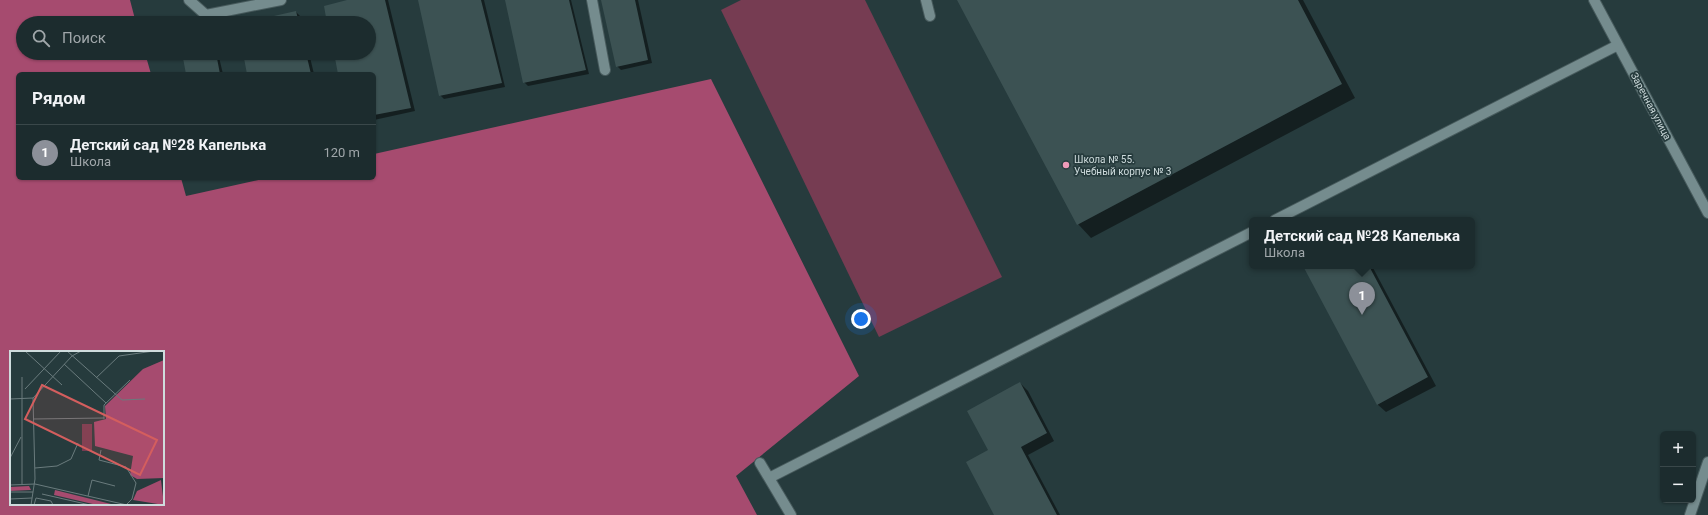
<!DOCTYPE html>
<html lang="ru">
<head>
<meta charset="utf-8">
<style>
	body { margin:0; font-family:Roboto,sans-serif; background:#253436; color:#f1f3f6 }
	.controls { position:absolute; right:12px; bottom:12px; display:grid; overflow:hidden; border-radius:6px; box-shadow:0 1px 3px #0004 }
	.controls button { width:36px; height:36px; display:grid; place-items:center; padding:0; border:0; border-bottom:1px solid #3a484a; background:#1c2c2e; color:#f1f3f6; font:20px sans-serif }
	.you { position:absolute; left:861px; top:319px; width:14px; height:14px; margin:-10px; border:3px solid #fff; border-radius:50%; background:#1a73e8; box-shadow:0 0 0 6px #1a73e833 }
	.badge { display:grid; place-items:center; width:26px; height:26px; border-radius:50%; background:#8c9099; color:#fff; font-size:13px; font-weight:700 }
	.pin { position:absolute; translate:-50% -33px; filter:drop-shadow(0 1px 2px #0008) }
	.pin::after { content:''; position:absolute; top:21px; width:14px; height:12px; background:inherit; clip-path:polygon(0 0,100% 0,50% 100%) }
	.popup { position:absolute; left:1249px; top:217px; width:226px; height:52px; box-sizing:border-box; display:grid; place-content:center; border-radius:6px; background:#1c2c2e; filter:drop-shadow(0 1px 3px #0005); font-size:13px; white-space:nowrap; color:#a0a7aa }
	.popup b { font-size:15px; color:#f1f3f6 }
	.popup::after { content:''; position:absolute; left:50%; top:100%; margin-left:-8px; border:8px solid transparent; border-top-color:#1c2c2e }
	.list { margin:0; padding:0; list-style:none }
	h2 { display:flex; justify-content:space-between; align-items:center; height:52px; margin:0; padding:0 16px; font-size:17px }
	h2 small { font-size:13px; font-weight:400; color:#a0a7aa }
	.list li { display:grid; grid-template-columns:26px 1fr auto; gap:12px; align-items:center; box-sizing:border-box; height:56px; padding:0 16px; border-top:1px solid #3a484a }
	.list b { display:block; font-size:15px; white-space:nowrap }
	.list p { margin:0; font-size:13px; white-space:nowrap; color:#a0a7aa }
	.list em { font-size:13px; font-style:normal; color:#a0a7aa }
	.icon { flex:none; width:22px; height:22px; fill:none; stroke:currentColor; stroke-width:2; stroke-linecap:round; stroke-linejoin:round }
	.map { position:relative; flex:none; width:1708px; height:515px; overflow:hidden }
	.search { position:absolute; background:#1c2c2e; box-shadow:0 1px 3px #0004; left:16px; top:16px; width:360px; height:44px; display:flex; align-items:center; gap:10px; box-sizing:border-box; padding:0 14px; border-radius:22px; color:#a0a7aa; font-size:15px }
	.panel { position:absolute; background:#1c2c2e; box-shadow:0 1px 3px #0004; left:16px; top:72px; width:360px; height:108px; border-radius:6px }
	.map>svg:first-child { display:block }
</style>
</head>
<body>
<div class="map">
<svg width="1708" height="515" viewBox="0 0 1708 515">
	<rect width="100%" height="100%" fill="#263b3d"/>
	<path fill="#763c52" d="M741 0H865L1002 277 879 337 721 10Z"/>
	<path fill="#a64b6f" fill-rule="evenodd" d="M0 0H130L136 23H23V53H145L151 74H18V178H181L186 196 267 178H374V154L711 79 859 376 736 476 757 515H0ZM11 352H163V504H11Z"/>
	<path fill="#0007" d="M351 0H388L415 111 374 120V74H339L335 53H369V23H328Z
		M419 0H484L505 87 444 99 440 95Z
		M506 0H571L589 74 528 86 524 82Z
		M602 0H638L652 63 621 70 617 66Z
		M958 0H1303L1355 98 1091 238 1078 224Z
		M296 12 300 16 301 23H249Z
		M183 53H218L223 74H188Z
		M244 53H309L314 74H248Z
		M1304 266H1372L1436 386 1386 412 1377 404Z
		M1020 383 1028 391 1054 441 1028 455 1060 515H995L989 450Z"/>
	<path fill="#3c5253" d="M347 0H385L411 108 374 115V74H338L334 53H369V23H327L324 6Z
		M418 0H481L502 83 439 96Z
		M505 0H569L586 70 523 83Z
		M601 0H635L648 60 616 67Z
		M957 0H1298L1342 84 1077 225Z
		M296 11 299 23H247V22Z
		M182 53H216L220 74H186Z
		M243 53H306L311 74H247Z
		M1303 266H1369L1428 377 1377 405Z
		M1020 382 1047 433 1021 447 1057 515H994L966 462 988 450 967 411Z"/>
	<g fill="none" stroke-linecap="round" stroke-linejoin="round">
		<g stroke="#475a5c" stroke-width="12">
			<path id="minor" d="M189 0 206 15 281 0
				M592 0 605 70
				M926 0 930 16
				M1594 0 1708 213
				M1275 220 1618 45
				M760 463 791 515
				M769 478 1252 232
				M1690 515 1708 462"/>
		</g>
		<use href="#minor" stroke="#758c8e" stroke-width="10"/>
	</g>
	<circle fill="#ef9ab8" stroke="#263b3d" stroke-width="1.5" cx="1066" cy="165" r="4"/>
	<g text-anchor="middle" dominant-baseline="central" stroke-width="3.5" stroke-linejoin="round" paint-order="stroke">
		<g font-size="10" fill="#cfdcdd" stroke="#263b3d">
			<text transform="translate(1651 106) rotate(62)">Заречная улица</text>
		</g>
		<g font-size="10" fill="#cfdcdd" stroke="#263b3d" text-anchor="start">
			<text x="1074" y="159">Школа № 55.<tspan x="1074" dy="12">Учебный корпус № 3</tspan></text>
		</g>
	</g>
	<g transform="translate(10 351)">
		<rect width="154" height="154" fill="#263b3d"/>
		<path d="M72 73H82V100H72Z" fill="#763c52"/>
		<path d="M154 9V127L127 128 120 124 123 105 85 95 84 71 96 68 95 55 133 18ZM151 129 154 154 123 149 127 140ZM19 135 21 139 0 140V136ZM45 139 105 154H87L44 144Z" fill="#a64b6f"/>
		<path fill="none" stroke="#6a7b7d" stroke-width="1" d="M15 0 52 34M57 0 112 49 135 48M54 13 96 52M12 26V133M86 27 109 5 144 0M15 38 51 0M0 48 23 47M23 68 94 67M94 68V54L120 29M91 99 89 109 116 116 126 132 122 148 116 154M0 107 11 86M25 117 47 115 61 108 68 92M0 134 25 133 117 154M0 141H23M32 143 80 154M78 145 82 129 105 135M0 148 22 147M21 154 25 128 23 47 62 5 71 0M24 154 26 147 41 150 43 154"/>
		<path fill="#d45e5e" fill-opacity="0.15" stroke="#d45e5e" stroke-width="2" d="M32 34 147 89 130 124 15 68Z"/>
		<rect width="154" height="154" fill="none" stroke="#cfdcdd" stroke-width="2"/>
	</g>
</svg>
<div class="controls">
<button>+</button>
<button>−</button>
</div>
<div class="you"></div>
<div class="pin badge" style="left:1362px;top:315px">1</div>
<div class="popup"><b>Детский сад №28 Капелька</b>Школа</div>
<div class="search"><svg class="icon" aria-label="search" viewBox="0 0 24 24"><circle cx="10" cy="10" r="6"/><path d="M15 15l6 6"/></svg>Поиск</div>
<section class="panel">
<h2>Рядом<small></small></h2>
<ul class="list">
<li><span class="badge">1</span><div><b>Детский сад №28 Капелька</b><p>Школа</p></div><em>120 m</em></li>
</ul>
</section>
</div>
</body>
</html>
